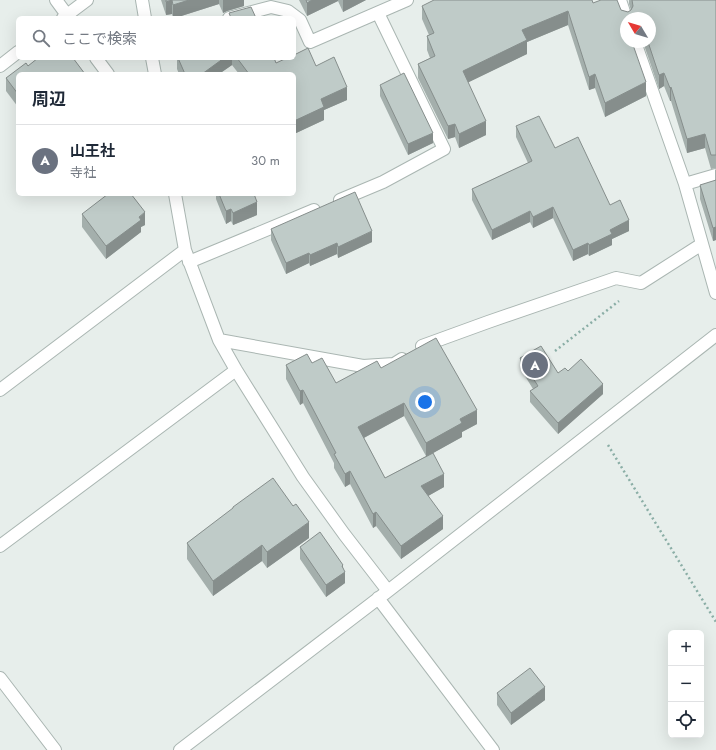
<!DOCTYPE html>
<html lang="ja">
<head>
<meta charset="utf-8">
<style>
	body { margin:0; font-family:Jost,"Noto Sans JP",sans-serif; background:#f2f2f3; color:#1f2937 }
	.controls { position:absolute; right:12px; bottom:12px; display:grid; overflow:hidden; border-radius:6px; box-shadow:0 4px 16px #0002 }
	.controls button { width:36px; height:36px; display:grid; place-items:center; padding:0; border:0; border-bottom:1px solid #e0e1e3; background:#fff; color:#1f2937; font:20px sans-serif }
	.compass { position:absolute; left:620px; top:12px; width:36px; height:36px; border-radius:50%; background:#fff; box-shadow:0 4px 16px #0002; rotate:308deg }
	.you { position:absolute; left:425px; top:402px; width:14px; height:14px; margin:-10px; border:3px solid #fff; border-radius:50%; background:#1a73e8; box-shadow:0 0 0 6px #1a73e833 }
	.badge { display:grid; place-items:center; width:26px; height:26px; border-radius:50%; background:#0f766e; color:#fff; font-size:13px; font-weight:700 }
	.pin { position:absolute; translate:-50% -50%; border:2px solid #fff; box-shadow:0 1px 4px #0006 }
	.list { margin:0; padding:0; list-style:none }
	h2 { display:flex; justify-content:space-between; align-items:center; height:52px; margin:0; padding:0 16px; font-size:17px }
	h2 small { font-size:13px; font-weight:400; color:#747a83 }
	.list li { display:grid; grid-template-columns:26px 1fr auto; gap:12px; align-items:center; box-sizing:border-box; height:72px; padding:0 16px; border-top:1px solid #e0e1e3 }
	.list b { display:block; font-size:15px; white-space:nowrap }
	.list p { margin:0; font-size:13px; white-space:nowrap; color:#747a83 }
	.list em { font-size:13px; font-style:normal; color:#747a83 }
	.icon { flex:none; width:22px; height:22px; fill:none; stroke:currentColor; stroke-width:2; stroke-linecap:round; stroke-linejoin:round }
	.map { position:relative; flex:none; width:716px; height:750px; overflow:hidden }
	.search { position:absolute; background:#fff; box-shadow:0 4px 16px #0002; left:16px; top:16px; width:280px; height:44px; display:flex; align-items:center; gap:10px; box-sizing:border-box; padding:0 14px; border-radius:6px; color:#747a83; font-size:15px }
	.panel { position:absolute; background:#fff; box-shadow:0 4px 16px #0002; left:16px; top:72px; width:280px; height:124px; border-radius:6px }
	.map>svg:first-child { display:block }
</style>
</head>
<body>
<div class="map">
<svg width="716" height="750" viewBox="0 0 716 750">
	<rect width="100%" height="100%" fill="#e7eeeb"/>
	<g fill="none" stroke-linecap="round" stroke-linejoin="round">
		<g stroke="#aab6b2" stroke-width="14">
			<path id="minor" d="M56 0 67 15
				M142 0 145 18
				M620 0 626 18
				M63 18 87 0
				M229 18 271 7 288 11 300 20 310 42 407 0
				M635 42 685 184 716 293
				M96 58 108 74
				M152 58 155 74
				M0 66 18 52
				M685 184 716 175
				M175 194 185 250 219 340 236 370 303 477 344 534 388 591
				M340 200 383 182 444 149 378 13
				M189 262 314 210
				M219 340 363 366 394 364 402 359
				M422 346 488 322 616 278 641 283 702 244
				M0 390 185 250
				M0 546 236 370
				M378 598 493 750
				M0 678 55 750
				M180 750 388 591 716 335"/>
		</g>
		<path stroke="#8baea6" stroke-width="2.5" stroke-dasharray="2 3" stroke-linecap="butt" d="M555 351 619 301
			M608 445 716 622"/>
		<use href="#minor" stroke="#fff" stroke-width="12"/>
	</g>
	<path fill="#a4afac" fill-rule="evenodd" d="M161 0H244V6L227 11 223 13 219 4 175 18H173L172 14 166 15Z
		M299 0H366L343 12 338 1 307 16Z
		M629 0H716V168L711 169 705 148 687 153 671 101H670L664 86 659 89 643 42H650V18H626V42L646 96 605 117 595 88 589 90 568 25 527 42V54L468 82 486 135 459 148 455 137 448 139 418 78V64L430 58 427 50V36L429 35 422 19V6L593 3 628 12 631 10 629 4Z
		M177 58H274L276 63 316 66 347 100 324 110V120L294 134V74H239L232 65 219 74H179L177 69Z
		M28 66 18 74V107L6 91V78Z
		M380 85 433 143 408 155 380 96Z
		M516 126 555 148 610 205 629 231 612 239V245L589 256 588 254 573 261 553 218 533 228 530 222 492 240 472 200V189L528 163 516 137Z
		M716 169V240L713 241 700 199V185L715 181V170Z
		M216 194H254L257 215 233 225 231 221 226 224 216 199Z
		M82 214 145 225 141 227V232L106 259 82 227Z
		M271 229 372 242 338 258 337 254 310 266 309 263 286 274 271 240Z
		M520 358 558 373 568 371 603 394 558 434 530 402V391L533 389 520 368Z
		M312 363 336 383 381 368 477 424 462 432V437L433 453 444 487 428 496 443 529 401 559 376 526 373 528 350 484 345 487 334 468V463L303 403 300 405 286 379V365ZM404 416 426 456 385 478 364 438Z
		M233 507 309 538 267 568 262 561 213 596 187 559V543L233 509Z
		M300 547 343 568 345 583 326 597 300 559Z
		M497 693 545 700 511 725 497 705Z"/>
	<path fill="#868e8c" d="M172 0V14L166 15V2Z
		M189 0H219V4L175 18H173V5Z
		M223 0H244V6L227 11 223 13Z
		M312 0H338V1L307 16V3Z
		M343 0H366L343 12Z
		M568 11V25L527 42V54L463 85V71L522 30Z
		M224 58H232V65L219 74H202Z
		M664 73V86L659 89V75Z
		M595 74V88L589 90V77Z
		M646 82V96L605 117V103Z
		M347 87V100L324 110V120L294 134V121L321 99Z
		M671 87V101H670V88Z
		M486 121V135L459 148V134Z
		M455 124V137L448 139V126Z
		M433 133V143L408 155V144Z
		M705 134V148L687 153V139Z
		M257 202V215L233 225V213Z
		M553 207V218L533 228V217Z
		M231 209V221L226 224V211Z
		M530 211V222L492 240V230Z
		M145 212V225L141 227V232L106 259V246Z
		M629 220V231L612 239V245L589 256V245L610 230Z
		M716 227V240L713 241V228Z
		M372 231V242L338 258V247Z
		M337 243V254L310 266V255Z
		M588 243V254L573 261V250Z
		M309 253V263L286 274V263Z
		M603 384V394L558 434V423Z
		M303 390V403L300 405V391Z
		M404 403V416L358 441V427Z
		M477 410V424L462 432V437L426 457V443L460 419Z
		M350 471V484L345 487V474Z
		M444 474V487L421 500V486Z
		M376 512V526L373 528V514Z
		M443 516V529L401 559V546Z
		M309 522V538L267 568V552Z
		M262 545V561L213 596V581Z
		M343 565V573L345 572V583L326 597V585Z
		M545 687V700L511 725V713Z"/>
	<path fill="#bfcbc8" stroke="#868e8c" d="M166 0H189L173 5 172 0 166 2Z
		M306 0H312L307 3Z
		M434 0H592L593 3 601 0H617L621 10 628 12 631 10 633 6 632 0H716V155H711L705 134 687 139 671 87 670 88 664 73 659 75 648 42H650V18H626V42H632L646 82 605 103 595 74 589 77 568 11 522 30 527 40 463 71 486 121 459 134 455 124 448 126 418 64 435 56 427 36 434 33 422 6Z
		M251 7 256 18H231L229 13Z
		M308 48 316 66 334 57 347 87 321 99 324 107 294 121V74H249L237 58H274L276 63 287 58H294V55Z
		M38 58H73L85 74H18V94L6 78 26 63 28 66Z
		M178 58H224L202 74H185Z
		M404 73 433 133 408 144 380 85Z
		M539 116 555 148 578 137 610 205 620 200 629 220 610 230 612 234 589 245 588 243 573 250 553 207 533 217 530 211 492 230 472 189 532 161 516 126Z
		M716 180V227L713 228 700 185Z
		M355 192 372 231 338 247 337 243 310 255 309 253 286 263 271 229Z
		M108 194H131L145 212 139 217 141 220 106 246 82 214Z
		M219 194H254L257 202 233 213 231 209 226 211Z
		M436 338 477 410 460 419 462 423 426 443 404 403 358 427 385 478 433 453 444 474 421 486 443 516 401 546 376 512 373 514 350 471 345 474 334 454 336 453 303 390 300 391 286 365 307 354 312 363 322 358 336 383 377 361 381 368Z
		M541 346 558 373 565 368 568 371 581 359 603 384 558 423 530 391 538 386 520 358Z
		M273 478 293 506 296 504 309 522 267 552 262 545 213 581 187 543 233 508V507Z
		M320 532 343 565 342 566 345 572 326 585 300 547Z
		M530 668 545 687 511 713 497 693Z"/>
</svg>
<div class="controls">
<button>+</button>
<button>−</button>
<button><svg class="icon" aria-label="locate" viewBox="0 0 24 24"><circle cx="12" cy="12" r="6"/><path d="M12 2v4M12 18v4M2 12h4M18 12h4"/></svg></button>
</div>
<svg class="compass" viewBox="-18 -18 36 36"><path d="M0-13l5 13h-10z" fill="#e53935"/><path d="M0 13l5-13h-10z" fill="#747a83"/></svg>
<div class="you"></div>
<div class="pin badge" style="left:535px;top:365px;background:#6b7280">A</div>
<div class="search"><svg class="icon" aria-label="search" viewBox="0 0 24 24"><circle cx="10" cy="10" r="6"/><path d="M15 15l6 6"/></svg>ここで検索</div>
<section class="panel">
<h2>周辺<small></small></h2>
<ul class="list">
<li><span class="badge" style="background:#6b7280">A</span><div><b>山王社</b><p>寺社</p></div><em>30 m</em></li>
</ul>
</section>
</div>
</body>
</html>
